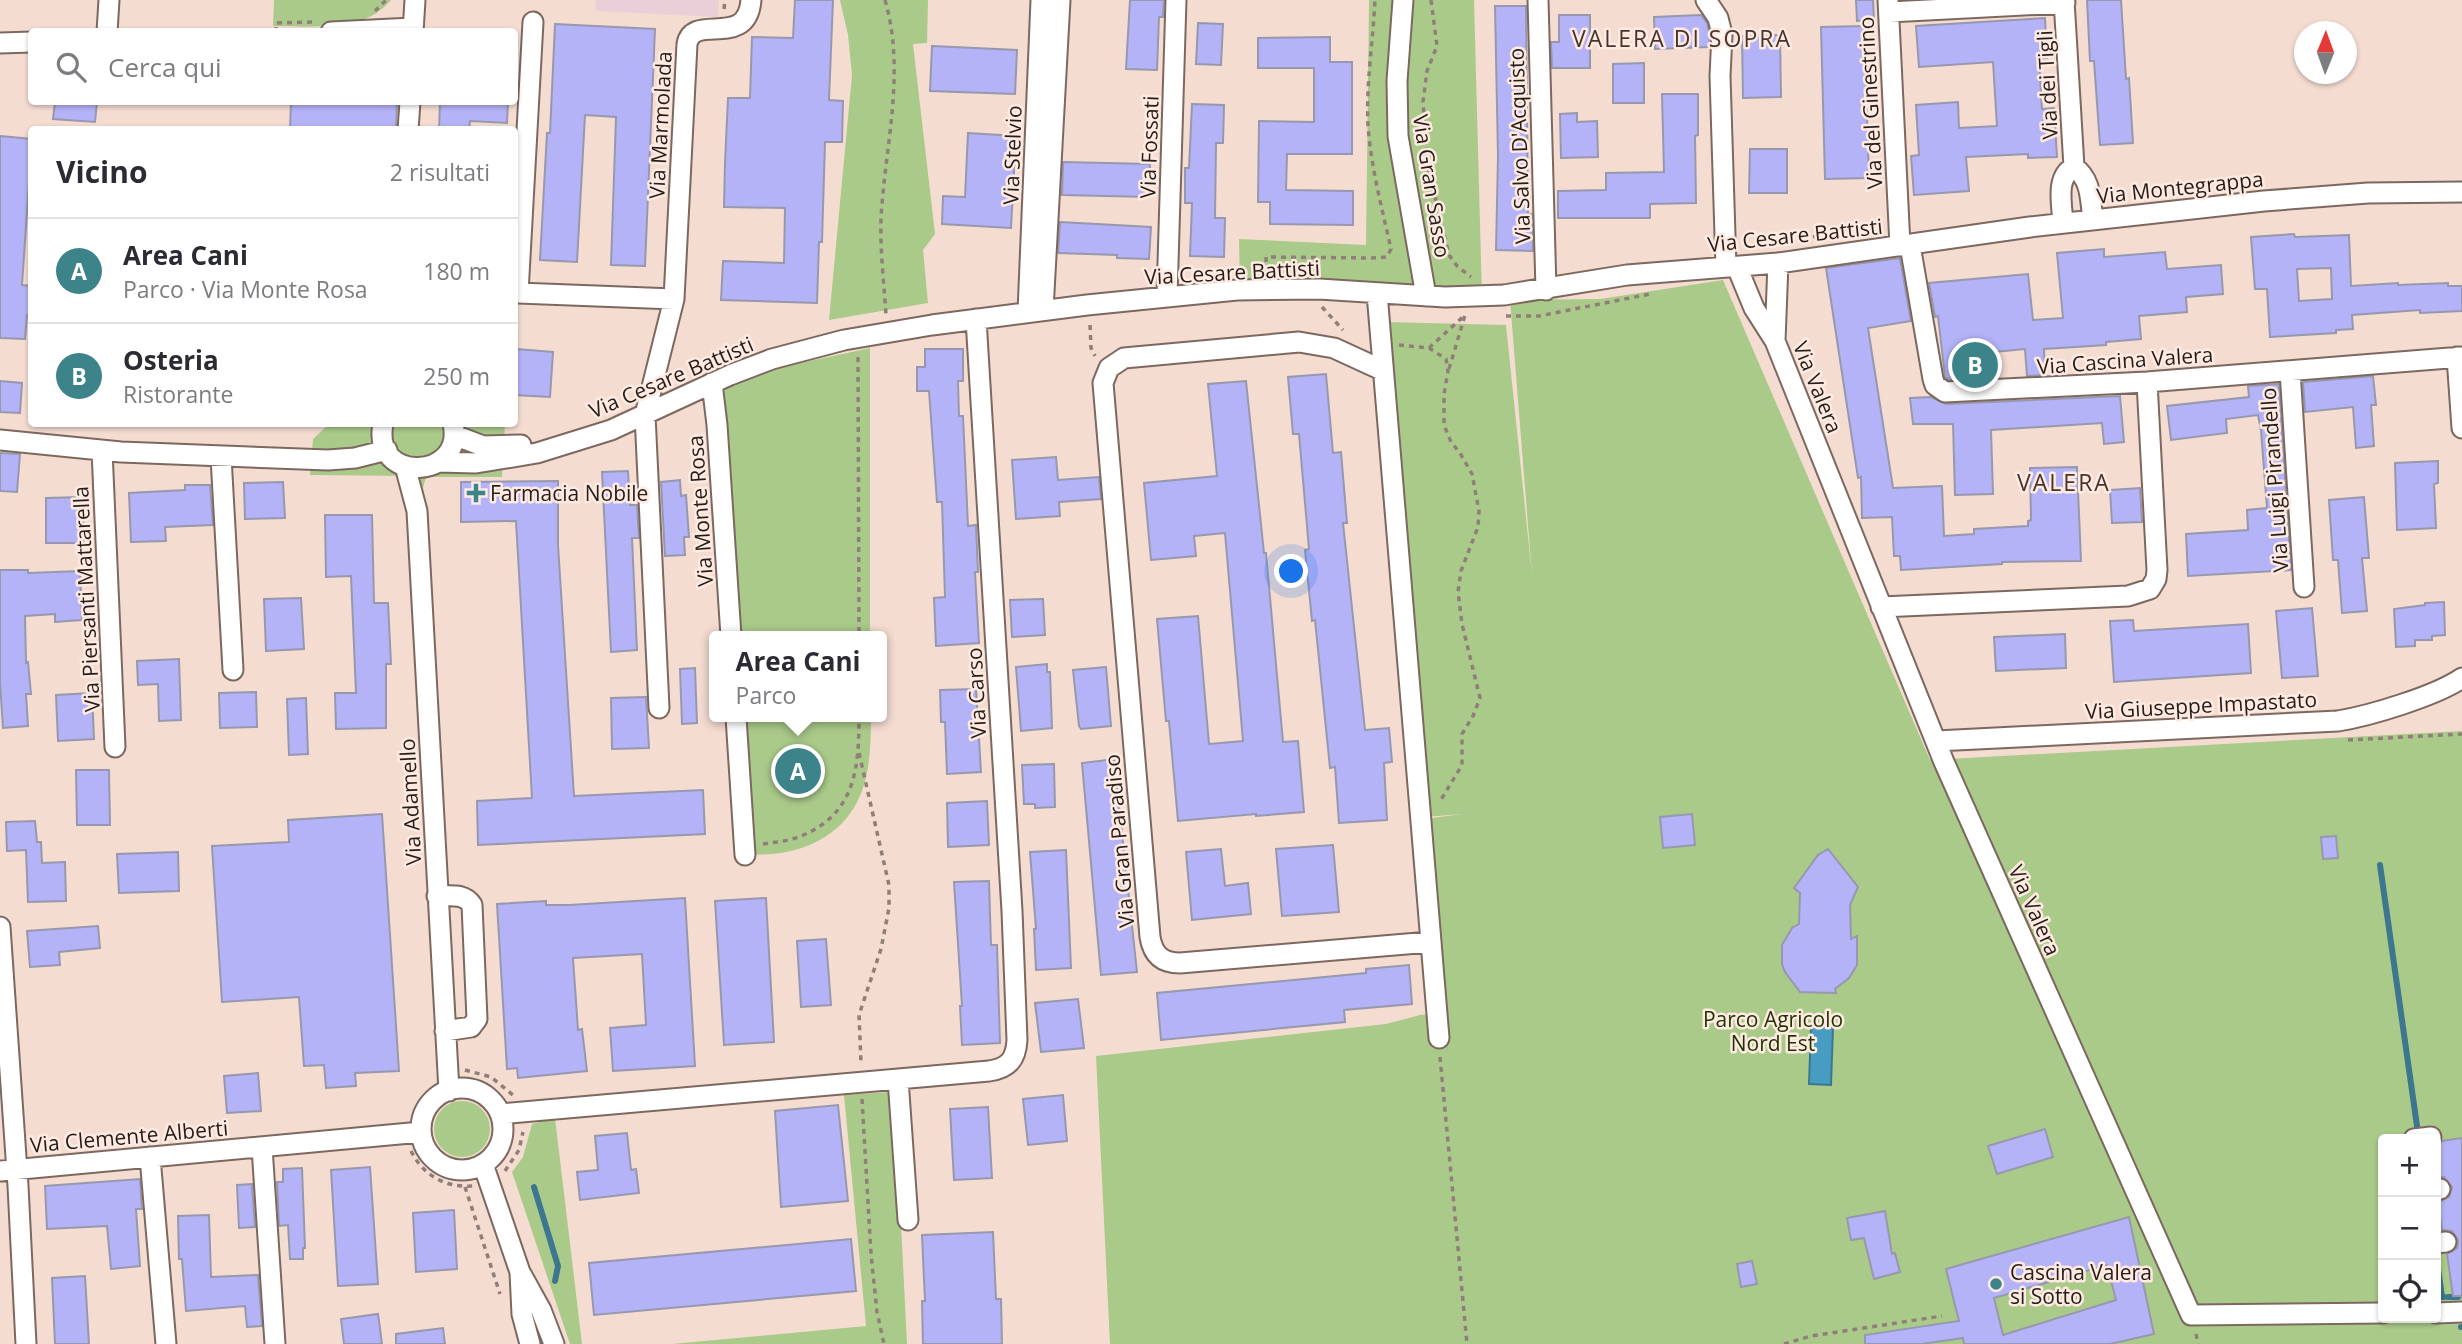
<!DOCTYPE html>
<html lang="it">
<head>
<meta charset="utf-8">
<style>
	body { margin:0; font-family:"Open Sans",sans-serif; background:#f2f2f3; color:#2b2b33 }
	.controls { position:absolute; right:21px; bottom:21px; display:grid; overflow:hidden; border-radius:7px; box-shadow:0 2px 5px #0004 }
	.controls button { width:63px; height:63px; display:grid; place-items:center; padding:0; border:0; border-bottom:2px solid #e1e1e2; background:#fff; color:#2b2b33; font:35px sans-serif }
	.compass { position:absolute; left:2294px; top:21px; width:63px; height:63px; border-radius:50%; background:#fff; box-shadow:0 2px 5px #0004; rotate:1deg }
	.you { position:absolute; left:1292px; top:572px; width:24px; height:24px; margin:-18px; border:5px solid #fff; border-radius:50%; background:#1a73e8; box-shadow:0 0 0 10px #1a73e833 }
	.badge { display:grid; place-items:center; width:46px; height:46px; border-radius:50%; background:#3c8489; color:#fff; font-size:23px; font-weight:700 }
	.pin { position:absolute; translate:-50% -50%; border:4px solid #fff; box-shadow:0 2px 7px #0006 }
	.popup { position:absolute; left:709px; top:631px; width:178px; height:91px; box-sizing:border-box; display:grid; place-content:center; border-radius:7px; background:#fff; filter:drop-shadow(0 2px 5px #0005); font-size:23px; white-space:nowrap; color:#7c7c81 }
	.popup b { font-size:26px; color:#2b2b33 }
	.popup::after { content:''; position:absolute; left:50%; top:100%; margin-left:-14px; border:14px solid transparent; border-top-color:#fff }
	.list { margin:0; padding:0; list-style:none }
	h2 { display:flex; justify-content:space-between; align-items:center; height:91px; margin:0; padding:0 28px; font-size:30px }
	h2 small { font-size:23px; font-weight:400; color:#7c7c81 }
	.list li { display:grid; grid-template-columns:46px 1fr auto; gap:21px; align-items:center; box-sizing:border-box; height:105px; padding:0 28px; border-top:2px solid #e1e1e2 }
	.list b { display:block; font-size:26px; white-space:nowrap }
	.list p { margin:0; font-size:23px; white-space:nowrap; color:#7c7c81 }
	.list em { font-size:23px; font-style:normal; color:#7c7c81 }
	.icon { flex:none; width:38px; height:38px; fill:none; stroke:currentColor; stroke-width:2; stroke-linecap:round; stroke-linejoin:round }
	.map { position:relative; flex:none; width:2462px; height:1344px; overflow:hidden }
	.search { position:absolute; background:#fff; box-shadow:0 2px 5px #0004; left:28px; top:28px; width:490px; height:77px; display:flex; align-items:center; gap:18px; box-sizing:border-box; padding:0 24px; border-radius:7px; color:#7c7c81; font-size:26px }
	.panel { position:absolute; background:#fff; box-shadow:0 2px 5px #0004; left:28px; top:126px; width:490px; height:301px; border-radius:7px }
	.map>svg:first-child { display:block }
</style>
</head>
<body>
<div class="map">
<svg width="2462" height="1344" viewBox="0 0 2462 1344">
	<rect width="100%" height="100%" fill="#f5dcd1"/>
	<path fill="#e9d0d8" d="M595 0H719L718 17 596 11Z"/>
	<path fill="#aaca8a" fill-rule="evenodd" d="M274 0H391C363 34 312 25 273 26Z
		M840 0H928L927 43 913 44 935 234 923 250 928 303 829 320 852 75 848 35Z
		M1369 0H1474L1482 297 1240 292 1239 239 1366 245Z
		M1723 280 1930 760 2462 731V1344H1110L1096 1056 1386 1024 1420 1015 1430 1014 1424 819 1462 814 1425 817 1386 322 1506 325 1532 575 1510 300 1600 299ZM2383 1139H2436V1318H2383Z
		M870 348V636H734L721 388 773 369Z
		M329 424H505L502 477H426L417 510 409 476 310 475 313 439Z
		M738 717H871C871 769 867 817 814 843 793 853 768 856 745 854Z
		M890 1092 901 1224 907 1344H672L866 1326 844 1095Z
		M434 1129a28 28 0 1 1 56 0a28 28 0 1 1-56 0Z
		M555 1118 582 1344H570L512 1172 523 1157 532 1124Z"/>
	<path fill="#479dc1" stroke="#3d778f" stroke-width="2" d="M1811 1026 1833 1027 1831 1085 1809 1084Z"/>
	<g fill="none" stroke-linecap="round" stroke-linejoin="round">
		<path stroke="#3d778f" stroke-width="6" d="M2380 865 2418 1133
			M534 1187 558 1266 555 1281
			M2436 1255 2442 1297H2444
			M2448 1297H2458
			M2461 1327H2462"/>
	</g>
	<path fill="#b4b3f8" stroke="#9798ad" stroke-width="2" fill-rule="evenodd" d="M795 0H833L829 100 843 101 842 142H825L822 242H819L817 303 721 300 723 261 784 263 785 208 724 207 725 163 728 98H750L752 37 793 38Z
		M1130 0H1164L1163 17H1159L1157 70 1126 69Z
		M1856 0H1873L1874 20 1857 21Z
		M2087 0H2121L2126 79 2129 78 2133 143 2100 145 2094 61H2090Z
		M1495 6H1526L1528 214H1532L1533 251 1496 250 1498 156Z
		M1559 15H1590V68H1552L1551 42H1559Z
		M1701 15 1707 23 1710 35 1709 47 1655 49 1654 17Z
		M2045 18 2047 58 2039 59 2042 109 2054 108 2057 157 2028 158V154L1966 157 1969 191 1914 195 1911 156 1919 155 1916 105 1958 102 1959 128 1997 126 1993 62 1919 67 1916 26Z
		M1198 23 1223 24 1221 65 1196 64Z
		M555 24 655 29 645 266 611 265 616 117 585 115 577 262 540 260 547 133H550Z
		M1864 26 1869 178 1825 179 1821 27Z
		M1780 35 1781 97 1743 98 1742 36Z
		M1330 37V62H1352V154H1287L1286 190 1353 191V225L1270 224V202H1258L1259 121 1314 122V68H1258V38Z
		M932 46 1017 50 1015 94 930 91Z
		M1644 63V103H1613V64Z
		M1662 94H1698V135L1695 136 1696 203 1650 204V218H1558V191L1606 190V173L1664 172Z
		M55 102H97L95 122 53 119Z
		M291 102H397L396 130H290Z
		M440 102H508L507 123 470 121 469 130H439Z
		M1192 104 1224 105 1223 143H1216L1215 218H1225L1224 257 1190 256 1192 203H1185V168H1189Z
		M1577 113V122L1597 121 1598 157 1561 158 1560 114Z
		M968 133 1016 136 1011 228 942 224 943 196 965 197Z
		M0 136 32 139 22 285 32 286V315H27L25 339 0 338Z
		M1750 149H1787V193H1749Z
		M1063 162 1150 164 1149 197 1062 195Z
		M1060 222 1151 227 1149 259 1117 258V255L1058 253Z
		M2294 234 2295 237 2349 235 2351 286 2398 283V285L2448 283V286H2462V311L2420 313V310L2352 315 2353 329 2336 330V333L2270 337 2267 289H2255L2251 237ZM2331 268 2332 299 2299 301 2297 269Z
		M2104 249V257L2165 252 2167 269 2221 265 2223 294 2186 297 2187 312 2139 316 2141 339 2106 342V345L2044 349 2045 375 2027 376 2025 349 1984 353 1986 378 1949 380 1945 377 1938 316 1935 317 1929 283 2028 274 2033 320 2063 318 2057 253Z
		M1900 258 1911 321 1868 328 1893 488 1942 486 1944 536 1974 534V529L2028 526V521L2031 520 2030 468 2077 467 2081 561 2002 562V564L1901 570 1900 556H1894L1892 517 1862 518 1861 477 1858 478 1826 268Z
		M516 349 553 352 550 397 514 395Z
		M925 349H963V381H958L959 416H963L968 526 976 525 978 572H975L979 643 936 646 934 598 945 597 942 502H937L929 391H917V367H925Z
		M1326 374 1333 453 1341 452 1347 523H1343L1365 730 1389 728 1392 762 1384 763 1387 820 1339 823 1335 767 1330 768 1315 620 1312 621 1305 550 1309 549 1299 434H1293L1288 377Z
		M2373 376 2376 405H2371L2374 446 2356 448 2353 407 2305 412 2303 382Z
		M0 381 22 383 20 413 0 412Z
		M1246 381 1264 553H1266L1283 742 1298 741 1304 812 1256 816V814L1178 821 1169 721H1166L1157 619 1198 616 1209 744 1243 741 1225 533 1194 536 1196 556 1151 560 1144 483 1217 476 1208 384Z
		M2279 384 2291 570 2188 576 2186 534 2248 530 2247 510 2267 508 2261 430 2258 415 2226 419 2227 433 2171 440 2167 406 2249 397 2248 386Z
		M2120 396 2124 442 2104 444 2102 423 1991 430 1993 494 1955 495 1953 424H1913L1910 398 1931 397 1946 404Z
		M0 453 20 454 17 492 0 491Z
		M1056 457 1058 480 1099 477 1101 499 1059 502 1060 516 1016 519 1012 460Z
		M2438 461V483L2434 484 2436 528 2397 530 2395 463Z
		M628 471 630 505H637L639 538H632L637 650 611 652 602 472Z
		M680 480 681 496 686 495 689 537H684L685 555 665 556 661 482Z
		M558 481V545L574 796 703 790 705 834 478 845 477 801 532 798 516 521 461 522V482Z
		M283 482 285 518 245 519 244 483Z
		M185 485H210L213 525 165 527 166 541 131 542 129 493 185 490Z
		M2140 488 2142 522 2112 523 2110 490Z
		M83 497 84 543H46V498Z
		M2364 497 2369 558H2362L2367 611 2342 613 2338 560H2333L2329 500Z
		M325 515H372L374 603H388L391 664H386V728L336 729 335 693H356L351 576 326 577Z
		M0 570H28V573L80 571 82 620 55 622V614L25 616 26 663 28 662 31 694H26L28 726 3 728 0 683Z
		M301 598 304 649 266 651 264 599Z
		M1043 599 1045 635 1012 637 1010 600Z
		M2444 602 2445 635 2432 636V640H2415V646L2396 647 2394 609 2425 605V603Z
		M2312 608 2318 676 2282 678 2276 611Z
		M2133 620 2134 631 2248 624 2251 673 2114 682 2110 621Z
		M2065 634 2066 668 1996 671 1994 637Z
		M179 659 181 720 159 721 158 684 138 685 137 661Z
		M1047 664V672H1050L1052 728 1021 731 1016 667Z
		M1106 667 1111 726 1081 729 1079 726 1073 670Z
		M695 668 697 723 682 724 680 669Z
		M976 689 981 772 947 774 945 722H941L940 690Z
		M256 692 257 727 220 728 219 693Z
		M92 693 94 739 58 741 56 695Z
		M646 697 649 748 612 749 611 698Z
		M306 698 308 754 289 755 287 699Z
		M1114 759 1137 972 1101 975 1082 763Z
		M1054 764 1055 807 1035 808V804H1024L1022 765Z
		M76 770H109L110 825H77Z
		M987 801 989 845 948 847 947 803Z
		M382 814 399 1071 355 1073 356 1086 326 1088 324 1065 304 1066 299 997 222 1002 212 846 289 842 288 820Z
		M1692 814 1695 845 1663 848 1660 817Z
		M35 821 37 842H41L42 863 65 862 66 901 28 902 26 850 7 851 6 822Z
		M2336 836 2338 858 2323 859 2321 837Z
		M1333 845 1339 912 1282 916 1276 849Z
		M1221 849 1225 886 1248 883 1251 914 1192 920 1186 852Z
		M1828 849 1858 887 1850 905 1851 939 1857 936V965L1849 978 1835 989 1836 993 1800 992 1785 972 1782 964V945L1792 928 1799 924 1800 893 1794 888 1818 855Z
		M1066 850 1071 968 1036 970 1034 929H1036L1030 852Z
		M178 852 179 891 119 893 117 854Z
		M989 881 991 945H997L1000 1043 962 1045 960 1006H962L954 882Z
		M685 898 695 1066 613 1071 610 1028 646 1025 642 954 573 958 578 1030 582 1029 587 1071 518 1078 517 1068 507 1069 497 904 546 901V905H569Z
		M766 898 774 1042 724 1045 715 901Z
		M98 926 100 948 59 952 60 965 30 967 27 931Z
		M826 939 831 1005 801 1007 797 941Z
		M1409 965 1412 1004 1344 1010 1345 1022 1161 1040 1157 993 1366 973V969Z
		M1078 999 1084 1048 1041 1052 1035 1003Z
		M258 1073 261 1111 227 1113 224 1076Z
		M1063 1095 1067 1141 1028 1145 1023 1099Z
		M838 1105 848 1201 781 1207 775 1111Z
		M988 1107 992 1178 954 1180 950 1109Z
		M2045 1129 2053 1157 1997 1174 1988 1146Z
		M627 1133 631 1170 636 1169 639 1193 580 1200 577 1172 598 1170 595 1136Z
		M2462 1138V1296H2453L2447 1254 2457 1248 2458 1240 2452 1231 2442 1230 2438 1202 2449 1197 2452 1187 2444 1177H2436V1148L2442 1141Z
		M370 1167 378 1284 338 1286 331 1170Z
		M302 1168 305 1248H303V1259H290L288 1225 279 1226 277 1182H283V1169Z
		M140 1179 142 1209H136L140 1266 111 1269 107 1226 47 1229 45 1186Z
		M252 1184 255 1227 239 1228 237 1185Z
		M454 1210 457 1269 416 1272 413 1213Z
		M1885 1211 1892 1254 1895 1253 1900 1272 1874 1279 1864 1238 1851 1240 1847 1218Z
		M209 1215 211 1277 258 1275 262 1326 247 1327 245 1306 186 1311 182 1259H179L178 1216Z
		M2129 1217 2154 1334 2110 1344H1964L1963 1338 1922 1344H1865V1335L1959 1321 1946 1269ZM2107 1265 2116 1300 2003 1335 1994 1298Z
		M993 1232 996 1299H1001L1002 1344H923L922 1301H925L922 1235Z
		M851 1239 856 1291 594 1315 589 1263Z
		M1752 1261 1757 1284 1741 1287 1737 1264Z
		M85 1276 89 1344H55L52 1278Z
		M378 1314 382 1344H344L341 1319Z
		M443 1328 445 1344H396V1334Z"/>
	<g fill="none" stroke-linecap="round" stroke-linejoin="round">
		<g stroke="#7d685f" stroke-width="23">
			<path id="minor" d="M1403 0 1397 81 1398 136 1426 296
				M1538 0 1546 290
				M1706 0 1718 18 1722 34 1720 76 1726 267
				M1888 0 1900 246
				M2064 0 2074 167
				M1889 12 2065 3
				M533 22 518 293 674 299
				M107 32 109 0
				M331 32 413 28
				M413 32 415 0
				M0 43 32 42
				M408 130 410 102
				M2063 223C2062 204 2055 177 2074 167 2092 180 2090 200 2093 220
				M1910 245 1933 379 1935 385 1945 392 2147 382 2462 357
				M1737 267 1754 308 1775 341 1944 762 2191 1315 2383 1313
				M1377 293 1439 1038
				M1167 296 1176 0
				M1043 310 1060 0
				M1028 312 1041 0
				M1775 341 1778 263
				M2457 357 2462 428
				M1382 370 1334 348 1299 342 1124 358 1109 368 1103 383 1150 937C1153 955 1162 963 1180 963L1430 942
				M2290 371 2304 587
				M712 383 717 425 731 636
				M383 424C371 485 466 479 453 424
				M454 435 483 446 521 445
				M0 440 121 452 328 460 355 458 387 450
				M102 450 115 747
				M221 457 233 670
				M438 462 476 463 537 453 611 430 730 375 772 359 844 340 932 325 1087 305 1237 290 1319 289 1445 297 1504 295 1627 275 1778 263 2030 227 2264 201 2368 193 2462 192
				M405 466 417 511 449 1091
				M1881 607 2128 596 2150 589 2156 579 2157 570 2147 382
				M659 708 645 415 674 299 687 44C693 12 747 50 751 0
				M736 717 745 855
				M1936 741 2338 721C2369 716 2436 696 2462 678
				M437 896C451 896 464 893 472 905L477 1019 471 1027 445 1031
				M0 927 18 1186 26 1344
				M898 1079 908 1220
				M421 1129a41 41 0 1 1 82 0a41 41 0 1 1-82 0Z
				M500 1114 989 1071C1009 1068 1016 1059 1017 1040L1012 911 976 319
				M2414 1139 2431 1137
				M262 1147 275 1344
				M150 1157 166 1344
				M483 1164 520 1272 541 1310 554 1344
				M0 1171 421 1132
				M2436 1190 2440 1189
				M2436 1243 2446 1242
				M520 1273 522 1314 530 1344
				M2436 1313 2462 1312"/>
		</g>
		<path stroke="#907f78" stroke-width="3.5" stroke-dasharray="5 5" stroke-linecap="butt" d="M885 0C906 72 885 146 881 218 880 250 884 283 886 315
			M1431 0 1437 46 1427 71 1423 102 1428 167 1449 255 1457 266 1471 277
			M724 9 725 0
			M375 11 386 0
			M276 32V23L317 22
			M1813 237 1880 221
			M1266 272V257L1372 258 1387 257 1391 249C1382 208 1371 168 1368 125 1366 83 1373 42 1375 0
			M1322 307 1343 330
			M1506 316H1539L1650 294
			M1090 325 1091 348 1095 356
			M1399 345 1429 348 1446 359 1448 371 1444 394V425L1451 442 1460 453 1472 474 1479 511 1478 527 1461 571 1458 592 1462 624 1480 698 1473 716 1462 734V765L1439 803
			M1429 348 1465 315 1449 369
			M858 357 859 636
			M2348 740 2462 734
			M859 753 889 885V908L881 949 859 1015 861 1063
			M763 844C776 842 790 841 801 836 855 814 859 769 859 717
			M1440 1057 1467 1344
			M465 1070 491 1077 513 1095
			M862 1099 871 1254 877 1312 884 1344
			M411 1151C423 1175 445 1188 473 1186
			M505 1171 519 1150 523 1132
			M465 1187 500 1294
			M2196 1334 2198 1344
			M1784 1344 1811 1336 1942 1316"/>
		<use href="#minor" stroke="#fff" stroke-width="19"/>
	</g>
	<g fill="#3c8489" stroke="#feeae1" stroke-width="2.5">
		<path d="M472.5 482.5h7v7h7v7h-7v7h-7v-7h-7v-7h7z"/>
		<circle cx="1996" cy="1284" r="7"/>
	</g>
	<g text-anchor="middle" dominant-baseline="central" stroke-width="5" stroke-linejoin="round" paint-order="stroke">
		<g font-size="21" fill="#251d19" stroke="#feeae1">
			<text transform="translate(2047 85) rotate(-93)">Via dei Tigli</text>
			<text transform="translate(1870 103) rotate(-93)">Via del Ginestrino</text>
			<text transform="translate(660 125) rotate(-87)">Via Marmolada</text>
			<text transform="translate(1519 146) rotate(-92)">Via Salvo D'Acquisto</text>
			<text transform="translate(1149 147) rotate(-88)">Via Fossati</text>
			<text transform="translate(1012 155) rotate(-88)">Via Stelvio</text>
			<text transform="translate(1432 186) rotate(81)">Via Gran Sasso</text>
			<text transform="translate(2180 187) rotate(-6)">Via Montegrappa</text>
			<text transform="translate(1795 235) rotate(-6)">Via Cesare Battisti</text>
			<text transform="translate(1232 272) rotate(-3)">Via Cesare Battisti</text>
			<text transform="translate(2125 360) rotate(-4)">Via Cascina Valera</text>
			<text transform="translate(671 377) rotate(-23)">Via Cesare Battisti</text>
			<text transform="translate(1818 387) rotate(68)">Via Valera</text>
			<text transform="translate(2274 480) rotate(-94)">Via Luigi Pirandello</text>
			<text transform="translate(700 511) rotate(-94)">Via Monte Rosa</text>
			<text transform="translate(86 599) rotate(-93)">Via Piersanti Mattarella</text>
			<text transform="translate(976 693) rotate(-93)">Via Carso</text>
			<text transform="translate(2201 705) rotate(-3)">Via Giuseppe Impastato</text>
			<text transform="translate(410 802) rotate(-93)">Via Adamello</text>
			<text transform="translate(1119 841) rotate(-95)">Via Gran Paradiso</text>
			<text transform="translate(2035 910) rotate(66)">Via Valera</text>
			<text transform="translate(129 1136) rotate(-5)">Via Clemente Alberti</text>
		</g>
		<g font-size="21" fill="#251d19" stroke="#feeae1" text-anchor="start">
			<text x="490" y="493">Farmacia Nobile</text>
			<text x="2010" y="1272">Cascina Valera<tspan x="2010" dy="24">si Sotto</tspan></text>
		</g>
		<g font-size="21" fill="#1f3302" stroke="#feeae1">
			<text x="1773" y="1019">Parco Agricolo<tspan x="1773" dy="24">Nord Est</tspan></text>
		</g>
		<g font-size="23" letter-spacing="2" fill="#47342c" stroke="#feeae1">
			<text x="1682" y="38">VALERA DI SOPRA</text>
			<text x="2064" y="482">VALERA</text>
		</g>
	</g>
</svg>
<div class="controls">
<button>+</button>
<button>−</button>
<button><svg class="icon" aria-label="locate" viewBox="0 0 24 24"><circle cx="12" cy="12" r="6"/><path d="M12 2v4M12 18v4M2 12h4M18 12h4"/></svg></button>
</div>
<svg class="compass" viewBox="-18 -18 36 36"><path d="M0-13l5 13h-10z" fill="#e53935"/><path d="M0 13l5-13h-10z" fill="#7c7c81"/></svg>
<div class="you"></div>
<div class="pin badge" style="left:798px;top:771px">A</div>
<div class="popup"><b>Area Cani</b>Parco</div>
<div class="pin badge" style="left:1975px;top:365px">B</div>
<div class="search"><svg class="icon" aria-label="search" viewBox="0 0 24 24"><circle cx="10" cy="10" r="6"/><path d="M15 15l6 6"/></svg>Cerca qui</div>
<section class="panel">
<h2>Vicino<small>2 risultati</small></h2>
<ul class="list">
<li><span class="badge">A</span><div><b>Area Cani</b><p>Parco · Via Monte Rosa</p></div><em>180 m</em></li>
<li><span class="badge">B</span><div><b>Osteria</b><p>Ristorante</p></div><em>250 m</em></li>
</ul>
</section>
</div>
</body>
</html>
